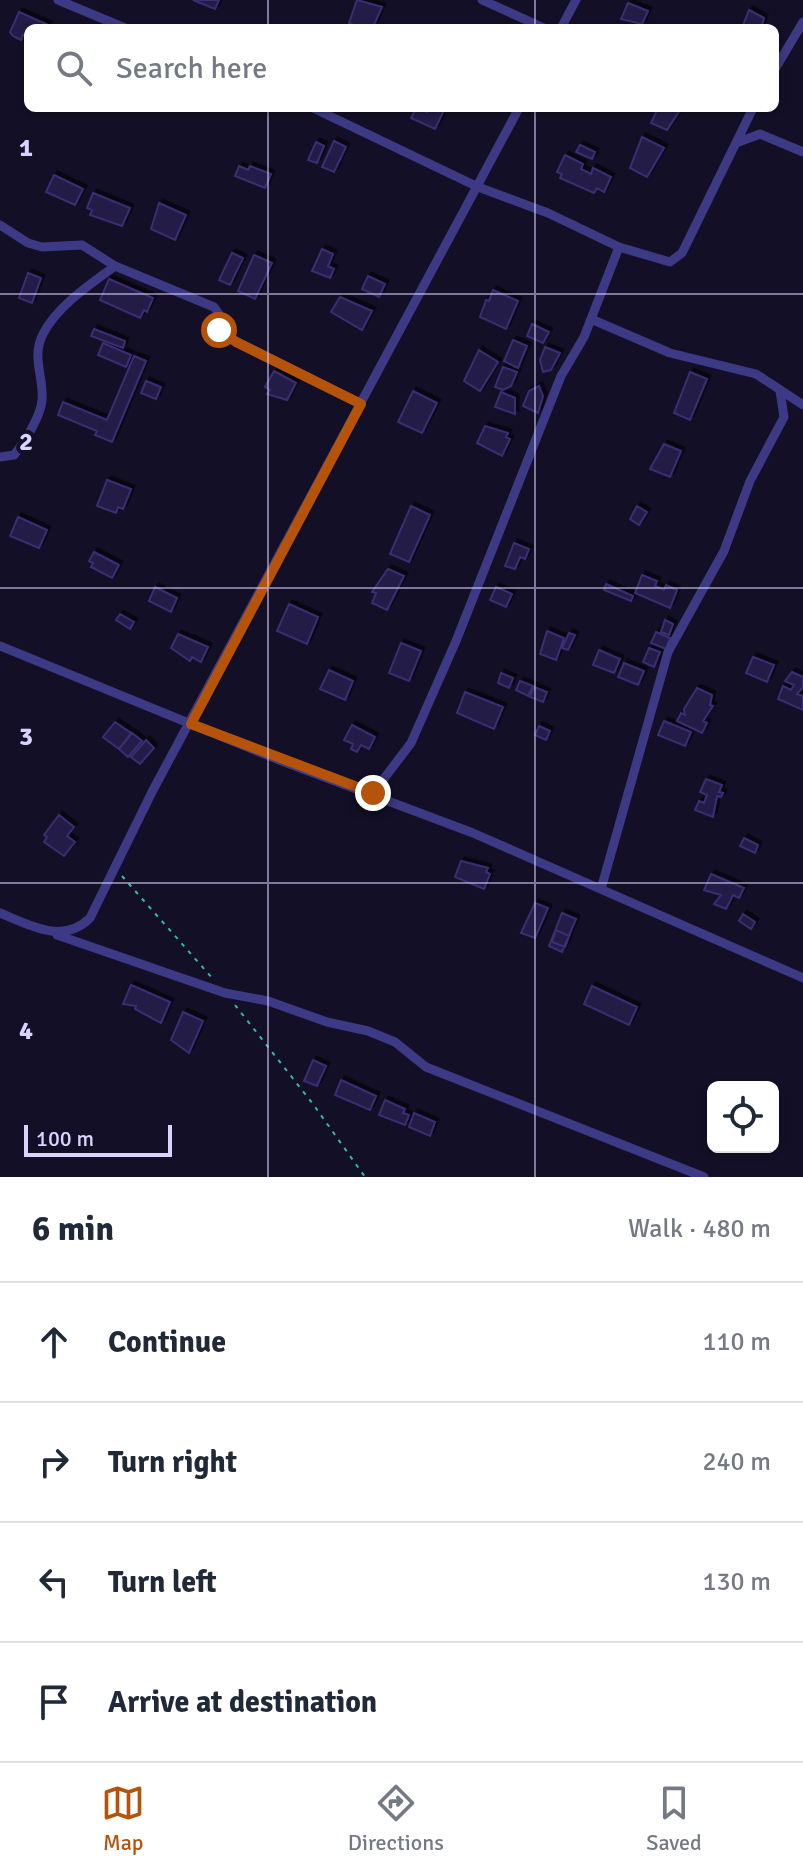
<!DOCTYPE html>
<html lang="en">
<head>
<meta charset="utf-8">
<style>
	body { margin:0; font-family:Signika,sans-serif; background:#f2f2f3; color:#1f2937 }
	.controls { position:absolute; right:24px; bottom:24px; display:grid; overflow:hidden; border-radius:12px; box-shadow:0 2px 6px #0004 }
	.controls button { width:72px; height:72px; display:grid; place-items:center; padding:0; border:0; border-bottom:2px solid #e0e1e3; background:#fff; color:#1f2937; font:40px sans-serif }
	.scale { position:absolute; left:24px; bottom:20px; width:148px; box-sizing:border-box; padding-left:8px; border:4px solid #d9d4ff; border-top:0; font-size:22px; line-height:28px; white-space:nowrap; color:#d9d4ff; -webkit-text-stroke:6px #130f26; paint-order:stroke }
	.stop { position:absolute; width:24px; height:24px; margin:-18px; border:6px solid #b45309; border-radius:50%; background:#fff }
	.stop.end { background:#b45309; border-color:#fff; box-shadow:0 2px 8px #0008 }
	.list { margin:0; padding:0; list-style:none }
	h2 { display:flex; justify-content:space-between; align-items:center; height:104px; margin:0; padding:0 32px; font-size:34px }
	h2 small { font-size:26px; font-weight:400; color:#747a83 }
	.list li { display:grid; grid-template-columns:52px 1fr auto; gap:24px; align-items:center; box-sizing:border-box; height:120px; padding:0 32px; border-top:2px solid #e0e1e3 }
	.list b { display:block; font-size:30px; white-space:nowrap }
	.list em { font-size:26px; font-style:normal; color:#747a83 }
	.icon { flex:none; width:44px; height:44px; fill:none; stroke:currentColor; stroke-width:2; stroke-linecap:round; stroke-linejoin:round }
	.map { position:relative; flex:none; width:803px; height:1177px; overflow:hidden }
	.search { position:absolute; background:#fff; box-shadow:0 2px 6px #0004; left:24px; right:24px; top:24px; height:88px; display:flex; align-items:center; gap:20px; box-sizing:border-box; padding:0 28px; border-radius:12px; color:#747a83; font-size:30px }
	.sheet { height:584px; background:#fff }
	nav { display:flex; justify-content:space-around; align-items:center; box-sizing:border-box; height:112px; border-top:2px solid #e0e1e3; background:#fff; font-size:22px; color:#747a83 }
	nav a { display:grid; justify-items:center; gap:4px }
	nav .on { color:#b45309 }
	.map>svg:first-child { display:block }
</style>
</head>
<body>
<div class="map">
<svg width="803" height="1177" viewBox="0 0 803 1177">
	<defs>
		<filter id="shadow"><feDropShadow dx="3.5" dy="-3.5" stdDeviation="0" flood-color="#0009"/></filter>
	</defs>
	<rect width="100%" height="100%" fill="#130f26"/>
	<path fill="#241b47" stroke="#3b2d73" stroke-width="2" filter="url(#shadow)" d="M193 0H219L215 9Z
		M357 0 382 7 374 25 360 28 349 23Z
		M628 3 648 11 642 24 621 19Z
		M749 10 764 18 761 28H742Z
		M19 12 48 25 46 28H28V37L23 35 21 40 13 36 10 32Z
		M416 108 427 112 428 108H445L435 129 411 118Z
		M658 108 680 110 667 130 651 123Z
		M642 137 664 148 647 177 630 168Z
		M334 141 346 147 334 172 322 167Z
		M316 142 324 146 317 163 308 160Z
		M580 145 595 152 592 159 576 152Z
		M565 155 583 164 581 169 591 174 593 168 611 177 604 192 597 188 594 193 560 178 562 174 557 172Z
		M239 166 248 170 250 166 271 174 265 188 235 176Z
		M54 175 83 189 75 205 46 192Z
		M93 193 130 208 122 226 90 215 92 210 87 208Z
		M159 203 186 215 175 240 151 229Z
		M322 249 333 254 328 266 334 269 330 278 312 271Z
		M232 253 243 258 230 285 219 280Z
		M254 255 272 263 255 299 238 291Z
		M28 273 41 278 32 303 19 298Z
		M368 276 385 284 379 297 362 289Z
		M109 279 153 298 147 312 144 310 140 318 100 300Z
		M493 290 518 301 506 329 480 317 486 300 489 301Z
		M340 297 372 311 362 330 331 312Z
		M532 324 549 332 543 343 527 336Z
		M94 329 125 341 123 348 91 336Z
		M513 340 527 346 518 368 504 361Z
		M103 343 131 355 126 367 98 355Z
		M545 347 560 353 551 370 543 372 540 360Z
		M479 350 498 362 480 391 464 381Z
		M134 356 146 361 112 442 95 435 97 431 58 415 63 402 107 420Z
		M503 367 517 372 511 386 503 390 495 387Z
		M274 371 296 383 287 400 267 394 270 390 265 387Z
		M690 372 707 379 690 420 674 413Z
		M146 381 161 387 156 399 141 393Z
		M539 386 543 396 538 413 523 406 529 391Z
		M413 391 437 403 422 433 398 422Z
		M501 392 515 398V414L495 407Z
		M485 426 508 433 506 437 510 439 502 456 477 443Z
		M664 444 681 451 670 477 650 469Z
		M107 480 131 489 123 509 118 507 116 513 97 506Z
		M411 506 430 515 409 562 390 554Z
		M637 506 647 512 639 525 630 519Z
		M18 517 47 530 39 548 10 536Z
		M514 543 529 549 525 559 520 557 515 569 505 566Z
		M94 552 119 565 112 578 91 567 93 563 89 561Z
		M388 569 404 576 387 610 372 603 376 593 372 592Z
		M642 575 657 581 655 586 664 590 666 585 677 590 670 608 635 593Z
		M606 584 633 596 631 601 604 590Z
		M155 587 177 598 171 612 149 601Z
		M496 587 512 594 506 607 490 600Z
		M289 604 318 617 307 644 277 631Z
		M120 614 134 622 130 629 116 620Z
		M665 620 673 624 669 635 661 632Z
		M547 631 564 638 556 660 540 654Z
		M656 632 670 638 666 649 651 643Z
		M569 633 575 635 568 650 562 648Z
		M178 634 208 647 201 662 192 657 190 661 171 648Z
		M401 643 421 651 409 681 389 673Z
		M649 648 660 652 654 667 643 662Z
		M599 650 620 659 614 673 593 665Z
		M753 657 774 665 767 682 746 673Z
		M624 663 644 671 638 685 618 677Z
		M329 670 353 681 345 700 320 689Z
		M792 672 803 677V687L797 694 803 696V710L778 699 783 686 791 690 794 685 785 681Z
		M501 673 513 678 509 688 498 683Z
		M520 681 533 686 528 696 516 690Z
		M534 687 547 692 543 702 530 697Z
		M697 688 712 695 710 705 713 706 703 721 707 723 702 733 677 721 681 713 685 715 684 709Z
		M465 692 503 707 494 729 457 713Z
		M664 721 691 732 685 746 658 735Z
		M115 722 131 733 119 749 103 737Z
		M352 725 375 737 369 749 361 745 357 752 351 749 353 744 344 740Z
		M539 726 550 731 546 740 535 735Z
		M132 733 142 741 128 757 119 749Z
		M146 740 154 748 140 764 131 757Z
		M706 779 722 785 719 792 723 793 721 797 717 796 713 817 695 810 699 801 704 803 707 795 700 792Z
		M59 815 74 827 67 836 75 842 64 856 44 842 47 837 44 835Z
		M744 838 758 845 755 853 740 846Z
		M461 861 488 868 486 872 490 874 484 889 455 877Z
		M711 874 744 888 739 898 733 895 726 909 714 904 721 895 704 890Z
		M535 903 548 908 535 938 521 933Z
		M562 913 576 919 562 952 549 946Z
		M743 914 755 922 751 929 739 921Z
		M556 930 569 936 565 947 552 942Z
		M131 985 170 1002 161 1023 135 1009 136 1006 123 1004Z
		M592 986 637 1007 629 1025 584 1004Z
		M183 1012 203 1021 189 1053 171 1040Z
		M313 1060 326 1066 317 1086 304 1081Z
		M341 1080 376 1096 370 1110 335 1095Z
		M385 1100 405 1109 403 1113 409 1115 405 1125 379 1115Z
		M414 1113 435 1122 430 1136 409 1127Z"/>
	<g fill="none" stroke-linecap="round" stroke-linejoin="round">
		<path stroke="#2fb8b0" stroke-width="2" stroke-dasharray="4 6" stroke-linecap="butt" d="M122 876 213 979
			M235 1005 313 1104 365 1177"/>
		<path stroke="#3d3a85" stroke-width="9" d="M58 0 125 28
			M482 0 544 28
			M561 28 576 0
			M775 69 803 22
			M313 108 478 187 548 213 619 247 670 262 682 253 753 108
			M736 143 760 134 803 152
			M0 225 28 243 42 247 82 245 115 266 214 307 219 314V330L224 335 361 404
			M591 319 670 353 756 374 803 405
			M0 457 14 455C24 443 41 416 42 400 44 377 31 357 43 334 57 306 91 284 115 266
			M0 646 279 760 473 833 803 978
			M373 793 411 743 456 641 561 376 584 337 619 247
			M601 889 668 652 724 551 750 481 784 417 780 391
			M0 913C29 925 63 945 90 918L153 790 519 108
			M57 935 225 993 268 1001 327 1022 368 1031 395 1042 426 1067 704 1177"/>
	</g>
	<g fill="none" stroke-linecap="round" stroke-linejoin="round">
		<path stroke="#b45309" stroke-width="10" d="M219 330 236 342 361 404 191 724 373 793"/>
	</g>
	<path fill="none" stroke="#d9d4ff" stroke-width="2" stroke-opacity="0.55" d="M268 0V28M535 0V28M268 108V1177M535 108V1177M0 294H803M0 588H803M0 883H803"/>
	<g font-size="26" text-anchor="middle" font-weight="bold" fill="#d9d4ff" stroke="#130f26" stroke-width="8" stroke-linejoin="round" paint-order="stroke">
		<text x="26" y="156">1</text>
		<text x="26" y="450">2</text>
		<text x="26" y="745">3</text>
		<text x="26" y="1039">4</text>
	</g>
</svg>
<div class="controls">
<button><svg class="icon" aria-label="locate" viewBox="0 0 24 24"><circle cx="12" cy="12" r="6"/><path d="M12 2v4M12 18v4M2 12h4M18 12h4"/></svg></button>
</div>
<div class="scale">100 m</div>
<div class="stop" style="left:219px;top:330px"></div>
<div class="stop end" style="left:373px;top:793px"></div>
<div class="search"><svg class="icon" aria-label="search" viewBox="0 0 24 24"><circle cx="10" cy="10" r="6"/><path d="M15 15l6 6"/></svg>Search here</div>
</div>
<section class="sheet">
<h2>6 min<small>Walk · 480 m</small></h2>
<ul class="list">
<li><svg class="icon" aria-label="ahead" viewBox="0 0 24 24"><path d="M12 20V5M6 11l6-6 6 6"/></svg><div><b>Continue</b></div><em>110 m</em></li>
<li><svg class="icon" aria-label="right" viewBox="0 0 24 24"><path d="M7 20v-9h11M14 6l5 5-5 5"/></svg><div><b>Turn right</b></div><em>240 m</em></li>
<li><svg class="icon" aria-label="left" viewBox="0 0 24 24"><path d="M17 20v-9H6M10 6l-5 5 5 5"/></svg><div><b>Turn left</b></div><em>130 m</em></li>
<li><svg class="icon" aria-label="arrive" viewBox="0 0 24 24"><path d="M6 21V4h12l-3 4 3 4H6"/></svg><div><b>Arrive at destination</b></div></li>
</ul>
</section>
<nav>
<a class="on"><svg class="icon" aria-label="map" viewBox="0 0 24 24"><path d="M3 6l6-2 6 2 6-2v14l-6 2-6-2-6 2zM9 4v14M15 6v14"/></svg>Map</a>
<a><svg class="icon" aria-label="directions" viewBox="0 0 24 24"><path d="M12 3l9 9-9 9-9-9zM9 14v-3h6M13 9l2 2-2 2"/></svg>Directions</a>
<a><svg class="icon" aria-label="saved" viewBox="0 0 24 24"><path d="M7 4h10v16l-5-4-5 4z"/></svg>Saved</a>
</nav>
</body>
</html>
